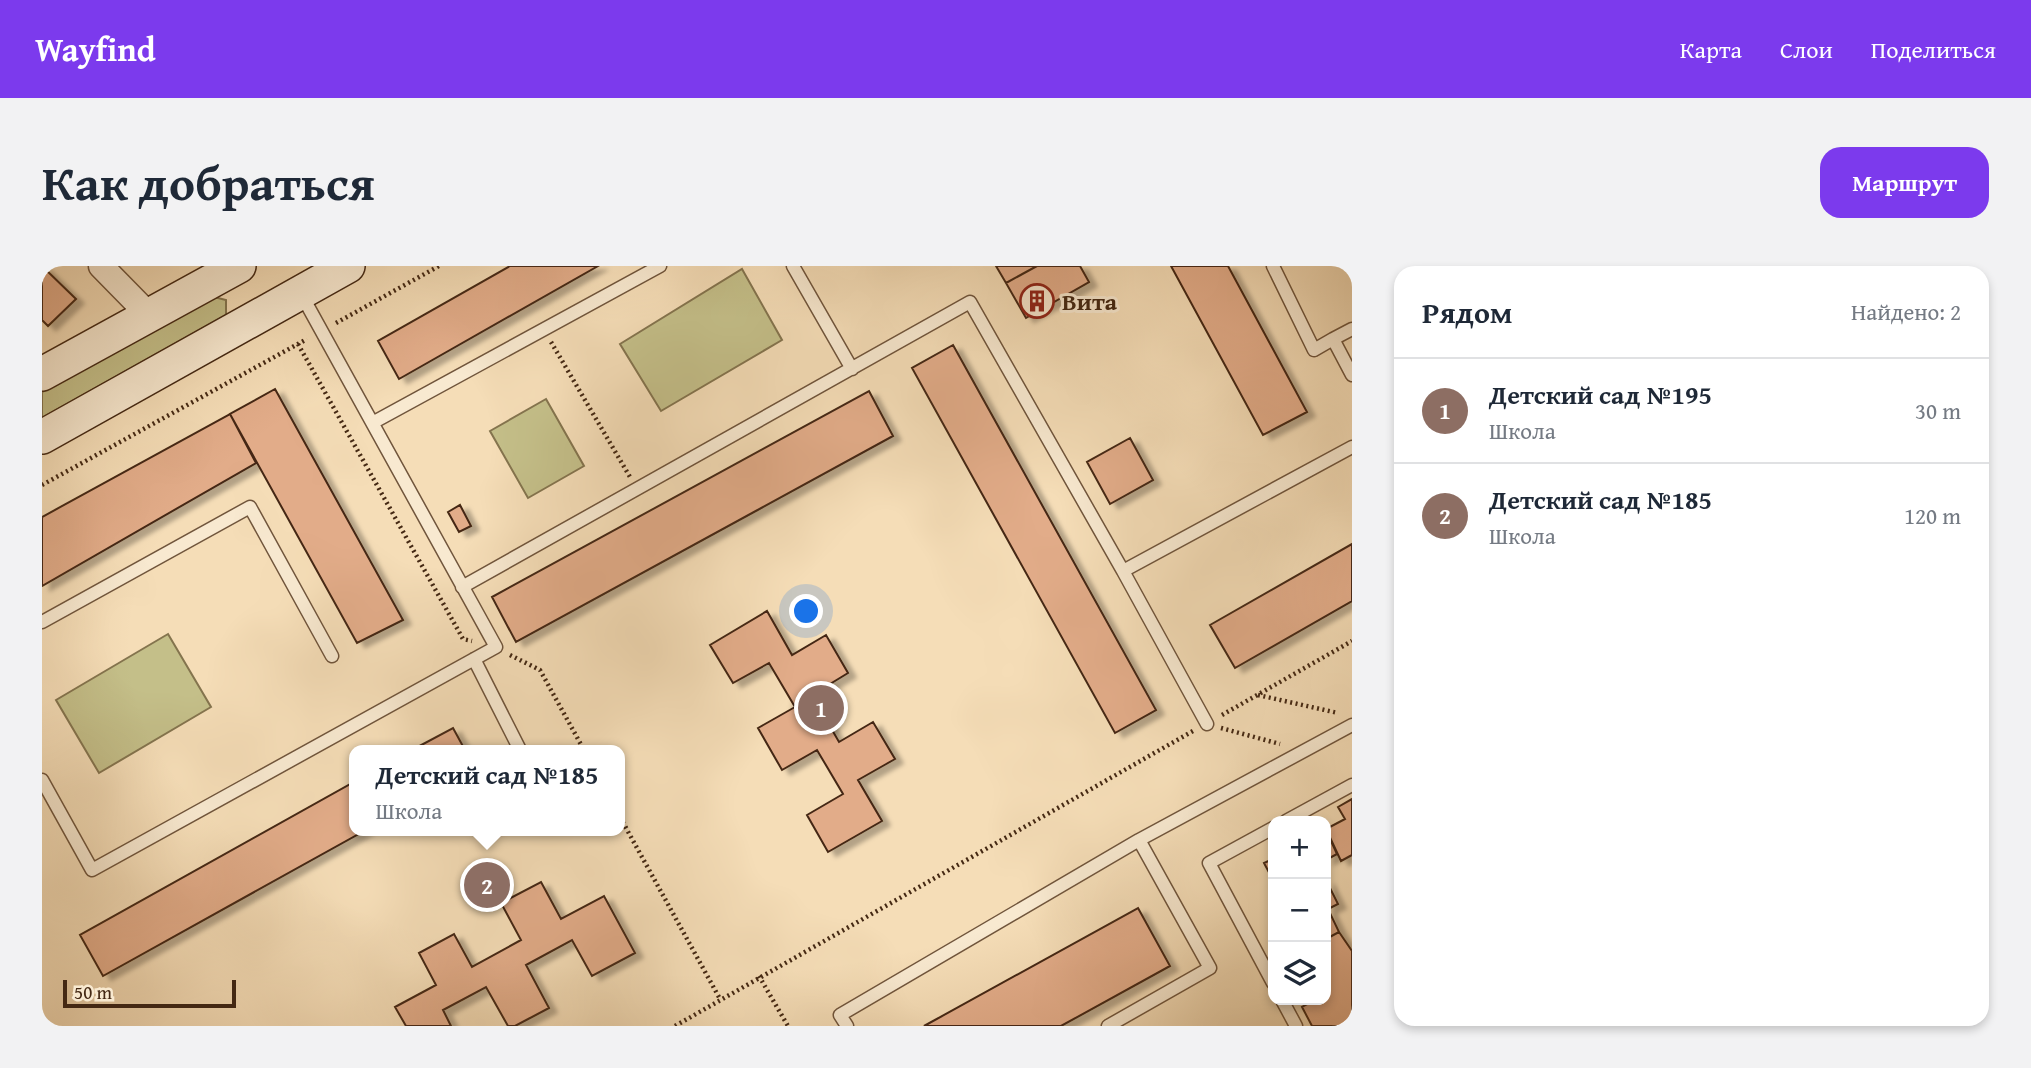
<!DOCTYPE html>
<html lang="ru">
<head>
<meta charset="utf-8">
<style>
	body { margin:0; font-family:"Gentium Book Plus",serif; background:#f2f2f3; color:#1f2937 }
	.controls { position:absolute; right:21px; bottom:21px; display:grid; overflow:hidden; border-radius:14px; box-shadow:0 4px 10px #0003 }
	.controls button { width:63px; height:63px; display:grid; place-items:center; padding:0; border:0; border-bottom:2px solid #e0e1e3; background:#fff; color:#1f2937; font:35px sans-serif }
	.scale { position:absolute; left:21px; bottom:18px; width:173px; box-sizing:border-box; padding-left:7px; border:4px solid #442813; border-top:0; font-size:19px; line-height:24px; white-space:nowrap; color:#442813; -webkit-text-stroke:5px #f8e9d0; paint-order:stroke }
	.you { position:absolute; left:765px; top:346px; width:24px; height:24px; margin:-18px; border:5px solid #fff; border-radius:50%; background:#1a73e8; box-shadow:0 0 0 10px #1a73e833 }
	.badge { display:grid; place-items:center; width:46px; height:46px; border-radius:50%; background:#7c3aed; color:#fff; font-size:23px; font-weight:700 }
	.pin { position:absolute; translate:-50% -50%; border:4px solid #fff; box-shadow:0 2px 7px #0006 }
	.popup { position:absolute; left:307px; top:479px; width:276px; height:91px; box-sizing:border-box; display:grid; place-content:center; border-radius:14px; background:#fff; filter:drop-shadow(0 2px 5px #0005); font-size:23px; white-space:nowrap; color:#747a83 }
	.popup b { font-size:26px; color:#1f2937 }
	.popup::after { content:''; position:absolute; left:50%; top:100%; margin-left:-14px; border:14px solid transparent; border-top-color:#fff }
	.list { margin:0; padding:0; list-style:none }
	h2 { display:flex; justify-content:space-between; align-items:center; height:91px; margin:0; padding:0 28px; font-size:30px }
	h2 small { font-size:23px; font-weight:400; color:#747a83 }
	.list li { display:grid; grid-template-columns:46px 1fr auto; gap:21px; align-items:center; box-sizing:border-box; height:105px; padding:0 28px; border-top:2px solid #e0e1e3 }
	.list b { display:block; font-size:26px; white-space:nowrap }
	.list p { margin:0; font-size:23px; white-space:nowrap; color:#747a83 }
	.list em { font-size:23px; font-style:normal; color:#747a83 }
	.icon { flex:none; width:38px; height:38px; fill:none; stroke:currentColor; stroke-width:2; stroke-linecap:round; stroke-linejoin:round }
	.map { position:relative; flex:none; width:1310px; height:760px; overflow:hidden; border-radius:21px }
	header { display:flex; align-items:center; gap:42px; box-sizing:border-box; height:98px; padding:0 35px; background:#7c3aed; color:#fff }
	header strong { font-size:33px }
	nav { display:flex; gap:38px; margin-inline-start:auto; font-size:24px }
	.intro { display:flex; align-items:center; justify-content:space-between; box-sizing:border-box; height:168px; padding:0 42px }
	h1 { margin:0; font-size:49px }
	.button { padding:18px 32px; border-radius:21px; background:#7c3aed; color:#fff; font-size:24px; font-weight:700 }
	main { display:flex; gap:42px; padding:0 42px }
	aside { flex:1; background:#fff; border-radius:21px; box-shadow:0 4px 10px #0003 }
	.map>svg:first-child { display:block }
</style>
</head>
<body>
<header>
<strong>Wayfind</strong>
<nav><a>Карта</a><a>Слои</a><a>Поделиться</a></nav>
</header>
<div class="intro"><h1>Как добраться</h1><a class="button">Маршрут</a></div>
<main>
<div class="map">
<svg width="1310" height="760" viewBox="0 0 1310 760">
	<defs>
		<filter id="shadow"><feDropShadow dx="8" dy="4.5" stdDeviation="2" flood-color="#0004"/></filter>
	</defs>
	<rect width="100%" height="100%" fill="#f5ddb7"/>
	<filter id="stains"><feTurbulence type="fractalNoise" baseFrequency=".00286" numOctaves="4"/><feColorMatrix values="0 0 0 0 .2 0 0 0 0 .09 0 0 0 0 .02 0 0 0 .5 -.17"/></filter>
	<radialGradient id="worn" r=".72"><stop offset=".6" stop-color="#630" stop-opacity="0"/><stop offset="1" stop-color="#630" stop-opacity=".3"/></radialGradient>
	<path fill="#c4bf89" stroke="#84744e" stroke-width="2" d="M700 3 740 74 619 145 578 78Z
		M172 31 184 34V49L0 152V126Z
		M504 133 542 200 486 232 448 165Z
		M126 368 169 441 57 507 14 434Z"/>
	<path fill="#e2ac89" stroke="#442813" stroke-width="2" filter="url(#shadow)" d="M0 0 34 33 6 60 0 54Z
		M468 0H556L357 113 336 75Z
		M954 0H995L964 17Z
		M995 0H1038L1047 16 984 52 964 17Z
		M1129 0H1186L1265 146 1221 169Z
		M911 79 1114 444 1073 467 870 102Z
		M233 123 361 354 315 377 188 148Z
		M827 125 851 170 474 376 450 331Z
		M188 148 214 197 0 320V251Z
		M1088 172 1111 214 1068 238 1045 196Z
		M418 239 429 260 417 266 406 246Z
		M1310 278V335L1193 402 1168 359Z
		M725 345 750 389 784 369 806 407 770 429 797 476 831 456 853 493 816 514 840 555 786 586 765 549 801 528 775 484 740 504 716 462 753 441 727 397 691 417 668 379Z
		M411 462 423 484H370Z
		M312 516V565H322L61 710 38 669Z
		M1310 533V589L1299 595 1284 563 1303 553 1296 541Z
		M1284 564 1295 588 1284 594Z
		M1231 593V614L1222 597Z
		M1284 614 1296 638 1286 643 1297 666 1284 673Z
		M499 616 519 653 562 630 593 687 550 710 530 674 484 699 507 742 473 760H466L444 721 401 744 409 760H364L353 741 394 719 377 687 412 668 430 701 479 674 459 637Z
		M1096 642 1128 700 1019 760H882Z
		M1297 666 1310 685V760H1270L1260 741 1269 736 1268 734H1284V673Z"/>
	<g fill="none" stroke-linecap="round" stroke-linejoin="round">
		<g stroke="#70553c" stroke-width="15">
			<path id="lane" d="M751 0 810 103
				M1231 0 1272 84 1291 73
				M1310 63 1291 73 1310 109
				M332 156 618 0
				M420 321 928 36 1081 305
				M0 356 208 241 290 390
				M432 393 478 484
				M1165 458 1081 305 1310 181
				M0 514 50 604 454 381 258 26
				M1244 555 1310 519
				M1231 562 1167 597 1231 717
				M1240 734 1254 760
				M805 760 798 749 1097 574 1310 459
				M1066 760 1168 702 1097 574"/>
		</g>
		<g stroke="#70553c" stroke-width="27">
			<path id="street" d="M59 0 107 49"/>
		</g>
		<g stroke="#442813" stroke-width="36">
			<path id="secondary" d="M0 108 197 0
				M0 171 306 0"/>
		</g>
		<path stroke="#442813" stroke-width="4.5" stroke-dasharray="2 3.5" stroke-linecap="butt" d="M294 57 397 0
			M509 76 588 211
			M256 78 421 373 430 375
			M0 219 265 73
			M468 389 498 404 542 484
			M1216 429 1296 447
			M1180 449 1310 375
			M1179 462 1238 478
			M578 551 678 733
			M717 710 746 760
			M633 760 1151 465"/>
		<use href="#lane" stroke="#f8e9d0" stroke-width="12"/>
		<use href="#street" stroke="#f8e9d0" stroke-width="24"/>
		<use href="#secondary" stroke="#f8e9d0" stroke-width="33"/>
	</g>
	<defs>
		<g id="building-ring" transform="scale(1.75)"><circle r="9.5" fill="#f8e9d0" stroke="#8f2418" stroke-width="1.5"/><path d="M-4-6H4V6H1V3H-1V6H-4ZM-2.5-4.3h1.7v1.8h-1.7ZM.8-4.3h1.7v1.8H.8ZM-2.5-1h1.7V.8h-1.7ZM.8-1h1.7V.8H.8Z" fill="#8f2418"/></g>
	</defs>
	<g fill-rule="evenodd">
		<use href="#building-ring" x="995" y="35"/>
	</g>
	<g text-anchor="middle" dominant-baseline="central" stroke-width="6" stroke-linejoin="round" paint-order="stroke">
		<g font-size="24" font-weight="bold" fill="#442813" stroke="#f8e9d0" text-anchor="start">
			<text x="1020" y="35">Вита</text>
		</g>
	</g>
	<rect width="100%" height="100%" filter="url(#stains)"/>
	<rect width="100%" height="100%" fill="url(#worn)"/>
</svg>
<div class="controls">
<button>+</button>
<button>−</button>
<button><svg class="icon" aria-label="layers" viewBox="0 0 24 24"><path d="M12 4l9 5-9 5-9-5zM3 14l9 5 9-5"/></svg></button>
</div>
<div class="scale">50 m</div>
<div class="you"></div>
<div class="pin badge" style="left:779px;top:442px;background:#8d6e63">1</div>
<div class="pin badge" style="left:445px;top:619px;background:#8d6e63">2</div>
<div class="popup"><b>Детский сад №185</b>Школа</div>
</div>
<aside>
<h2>Рядом<small>Найдено: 2</small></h2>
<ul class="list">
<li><span class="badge" style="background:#8d6e63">1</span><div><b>Детский сад №195</b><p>Школа</p></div><em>30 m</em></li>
<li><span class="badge" style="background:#8d6e63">2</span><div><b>Детский сад №185</b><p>Школа</p></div><em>120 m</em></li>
</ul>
</aside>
</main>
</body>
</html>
